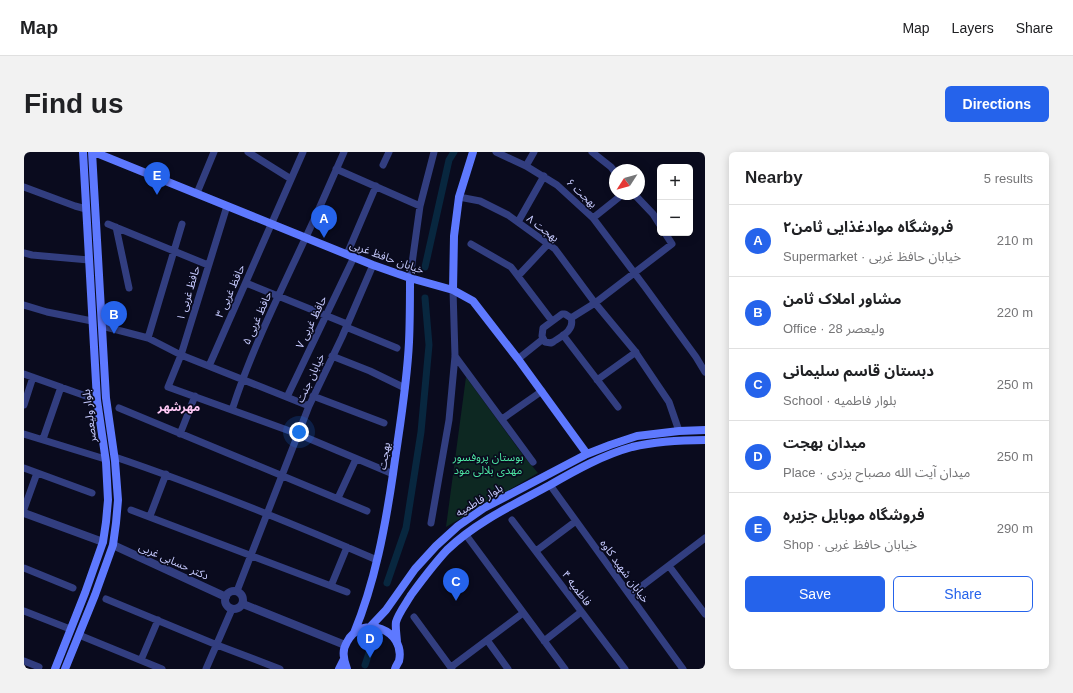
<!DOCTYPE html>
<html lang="en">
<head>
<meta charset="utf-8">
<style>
	body { margin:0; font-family:Helvetica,"Noto Sans Arabic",sans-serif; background:#f2f2f2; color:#202124 }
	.controls { position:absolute; right:12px; top:12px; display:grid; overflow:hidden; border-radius:6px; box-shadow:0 2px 10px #0003 }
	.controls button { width:36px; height:36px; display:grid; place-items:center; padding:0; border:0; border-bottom:1px solid #e0e0e0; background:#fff; color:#202124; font:20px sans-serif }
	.compass { position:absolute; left:585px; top:12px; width:36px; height:36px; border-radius:50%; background:#fff; box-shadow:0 2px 10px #0003; rotate:234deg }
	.you { position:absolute; left:275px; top:280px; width:14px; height:14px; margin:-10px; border:3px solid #fff; border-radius:50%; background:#1a73e8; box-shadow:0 0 0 6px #1a73e833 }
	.badge { display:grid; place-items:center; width:26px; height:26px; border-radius:50%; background:#2563eb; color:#fff; font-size:13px; font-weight:700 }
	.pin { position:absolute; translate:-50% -33px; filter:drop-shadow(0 1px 2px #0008) }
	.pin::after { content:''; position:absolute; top:21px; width:14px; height:12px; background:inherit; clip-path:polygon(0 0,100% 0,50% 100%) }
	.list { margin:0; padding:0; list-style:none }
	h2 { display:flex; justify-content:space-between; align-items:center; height:52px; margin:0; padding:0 16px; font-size:17px }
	h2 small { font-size:13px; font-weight:400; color:#757577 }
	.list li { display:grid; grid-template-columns:26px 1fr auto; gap:12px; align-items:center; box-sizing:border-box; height:72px; padding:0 16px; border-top:1px solid #e0e0e0 }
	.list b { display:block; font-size:15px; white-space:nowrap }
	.list p { margin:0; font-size:13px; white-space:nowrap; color:#757577 }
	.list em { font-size:13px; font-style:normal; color:#757577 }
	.actions { display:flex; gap:8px; padding:12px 16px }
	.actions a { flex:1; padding:9px 0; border:1px solid #2563eb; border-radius:6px; text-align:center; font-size:14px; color:#2563eb }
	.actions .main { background:#2563eb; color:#fff }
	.map { position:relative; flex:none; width:681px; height:517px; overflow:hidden; border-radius:6px }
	header { display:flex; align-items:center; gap:24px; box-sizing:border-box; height:56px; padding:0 20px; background:#fff; border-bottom:1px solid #e0e0e0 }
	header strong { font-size:19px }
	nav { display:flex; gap:22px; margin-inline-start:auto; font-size:14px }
	.intro { display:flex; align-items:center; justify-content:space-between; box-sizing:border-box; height:96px; padding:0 24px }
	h1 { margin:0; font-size:28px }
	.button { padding:10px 18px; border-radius:6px; background:#2563eb; color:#fff; font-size:14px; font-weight:700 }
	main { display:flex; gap:24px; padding:0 24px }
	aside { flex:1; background:#fff; border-radius:6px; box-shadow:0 2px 10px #0003 }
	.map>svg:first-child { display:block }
</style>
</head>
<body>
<header>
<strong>Map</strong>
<nav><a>Map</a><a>Layers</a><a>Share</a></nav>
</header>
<div class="intro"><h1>Find us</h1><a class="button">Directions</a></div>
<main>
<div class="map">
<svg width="681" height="517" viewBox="0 0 681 517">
	<rect width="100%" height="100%" fill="#0a0b1e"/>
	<path fill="#0d2822" d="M442 225 499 303 514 321 422 375Z"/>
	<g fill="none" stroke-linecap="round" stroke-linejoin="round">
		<path stroke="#08273f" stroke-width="7" d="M401 115 425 8 430 0
			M363 431 382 376 397 280 405 193 401 146
			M341 513 348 492"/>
		<path stroke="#323e80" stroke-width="7" d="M224 0 267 27
			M472 0 502 14 533 33 569 66 621 135 672 205 681 220
			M568 0 587 15 591 20
			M359 13 365 0
			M502 14 510 0
			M312 17 396 54
			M0 35 51 54 62 57
			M173 41 190 0
			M610 42 629 62 636 73
			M435 45 456 49 484 63 531 97 571 151 610 198 645 250 655 279
			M203 54 157 203 144 235 274 282 369 322
			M569 66 599 42
			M494 70 520 24
			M84 72 184 113
			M92 75 105 136
			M447 92 487 115 528 169
			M0 101 8 103 65 108
			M323 102 352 34
			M494 124 524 92
			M386 126 396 54 410 0
			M222 131 323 172
			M0 153 23 160 68 169
			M538 162H541L547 166C551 178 538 184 529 190L527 191 521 190 518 184 519 176Z
			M547 166 571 151 648 92 641 81
			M78 174 124 186 157 203 285 254
			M322 175 373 196
			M539 183 594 255
			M124 186 158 72
			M308 204 346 219 381 236
			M431 204 509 310
			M494 207 519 187
			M185 214 279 0
			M0 222 73 248
			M573 228 612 200
			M289 244 360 271
			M263 245 330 105
			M0 253 9 225
			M95 256 343 359
			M208 258C227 199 255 143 281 87 295 58 307 29 320 0
			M478 267 518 239
			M0 282 81 307
			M156 282 171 244
			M19 287 37 235
			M91 305C180 335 267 371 353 408
			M0 316 68 341
			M526 333 659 517
			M314 346 332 307
			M0 357 13 321
			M107 358 323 440
			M126 364 142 322
			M488 368 601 517
			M407 371 425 268 431 204 429 138
			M442 383 541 517
			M512 399 552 369
			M645 414 681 462
			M0 416 49 436
			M307 434 323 395
			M213 439 285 254 318 185 349 113
			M606 443 681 386
			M82 447 193 493 256 517
			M0 459 46 477
			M390 465 428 517
			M55 483 138 517
			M463 488 484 517
			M520 489 557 460
			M117 508 134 468
			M0 509 15 515
			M427 515 499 461
			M182 517 208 457"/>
		<path stroke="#323e80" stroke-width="8" d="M0 361 79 390
			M89 393 202 445
			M201 448a9 9 0 1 1 18 0a9 9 0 1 1-18 0Z
			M219 452 321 493"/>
		<path stroke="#5e79ff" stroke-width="8" d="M70 0 349 113 386 126 429 138 449 149 494 207 563 302
			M429 138 430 84 435 45 449 0
			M346 475 362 458 391 417 412 394 434 374 460 356 563 302 586 293 613 284 655 279 681 278
			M330 481C351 430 361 376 369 322 375 278 383 234 385 190 386 168 386 147 386 126
			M373 491C373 485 371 476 372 470 374 462 383 450 387 443 398 428 410 412 423 398 452 370 491 352 526 333 552 318 579 303 608 295 629 290 660 288 681 288
			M31 517 61 441 79 390 82 370 84 348 82 310 73 248 59 0
			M41 517 71 443 89 393 92 371 94 348 91 309 82 246 68 0
			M315 517 320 507
			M323 517C322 513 320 509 320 505 319 500 320 495 323 490 338 461 382 478 375 509 374 511 372 514 371 517"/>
	</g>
	<g text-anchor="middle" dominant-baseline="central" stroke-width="3.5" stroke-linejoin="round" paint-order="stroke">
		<g font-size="11" fill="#c7cbff" stroke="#0a0b1e">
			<text transform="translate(558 41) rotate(43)">بهجت ۶</text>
			<text transform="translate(519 76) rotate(37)">بهجت ۸</text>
			<text transform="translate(363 105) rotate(20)">خیابان حافظ غربی</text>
			<text transform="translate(206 139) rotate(-66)">حافظ غربی ۳</text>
			<text transform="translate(164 141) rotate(-73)">حافظ غربی ۱</text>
			<text transform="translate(233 166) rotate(-66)">حافظ غربی ۵</text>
			<text transform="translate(287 170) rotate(-64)">حافظ غربی ۷</text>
			<text transform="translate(286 226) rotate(-65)">خیابان جنت</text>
			<text transform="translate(65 264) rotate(-97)">بلوار ولیعصر</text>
			<text transform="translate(360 304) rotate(-81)">بهجت</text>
			<text transform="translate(455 348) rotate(-31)">بلوار فاطمیه</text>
			<text transform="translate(150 409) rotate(24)">دکتر حسابی غربی</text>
			<text transform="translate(601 419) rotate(54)">خیابان شهید کاوه</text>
			<text transform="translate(553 436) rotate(53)">فاطمیه ۴</text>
		</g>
		<g font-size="11" fill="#4ce6a2" stroke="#0a0b1e">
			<text x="464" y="305">بوستان پروفسور<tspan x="464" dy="13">مهدی بلالی مود</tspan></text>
		</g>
		<g font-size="12" font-weight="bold" fill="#ffc9f6" stroke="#0a0b1e">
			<text x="155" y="255">مهرشهر</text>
		</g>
	</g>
</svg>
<div class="controls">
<button>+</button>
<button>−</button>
</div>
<svg class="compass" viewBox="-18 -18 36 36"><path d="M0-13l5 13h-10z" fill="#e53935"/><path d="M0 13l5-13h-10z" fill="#757577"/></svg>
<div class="you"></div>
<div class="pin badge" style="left:300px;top:86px">A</div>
<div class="pin badge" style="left:90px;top:182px">B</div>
<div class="pin badge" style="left:432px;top:449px">C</div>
<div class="pin badge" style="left:346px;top:506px">D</div>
<div class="pin badge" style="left:133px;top:43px">E</div>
</div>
<aside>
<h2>Nearby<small>5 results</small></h2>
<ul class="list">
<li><span class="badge">A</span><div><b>فروشگاه موادغذایی ثامن۲</b><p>Supermarket · خیابان حافظ غربی</p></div><em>210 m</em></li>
<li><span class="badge">B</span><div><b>مشاور املاک ثامن</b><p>Office · ولیعصر 28</p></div><em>220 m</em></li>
<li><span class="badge">C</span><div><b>دبستان قاسم سلیمانی</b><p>School · بلوار فاطمیه</p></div><em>250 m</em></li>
<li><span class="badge">D</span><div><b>میدان بهجت</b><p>Place · میدان آیت الله مصباح یزدی</p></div><em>250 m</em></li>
<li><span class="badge">E</span><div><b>فروشگاه موبایل جزیره</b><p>Shop · خیابان حافظ غربی</p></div><em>290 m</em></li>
</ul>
<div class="actions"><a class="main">Save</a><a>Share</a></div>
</aside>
</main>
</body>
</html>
